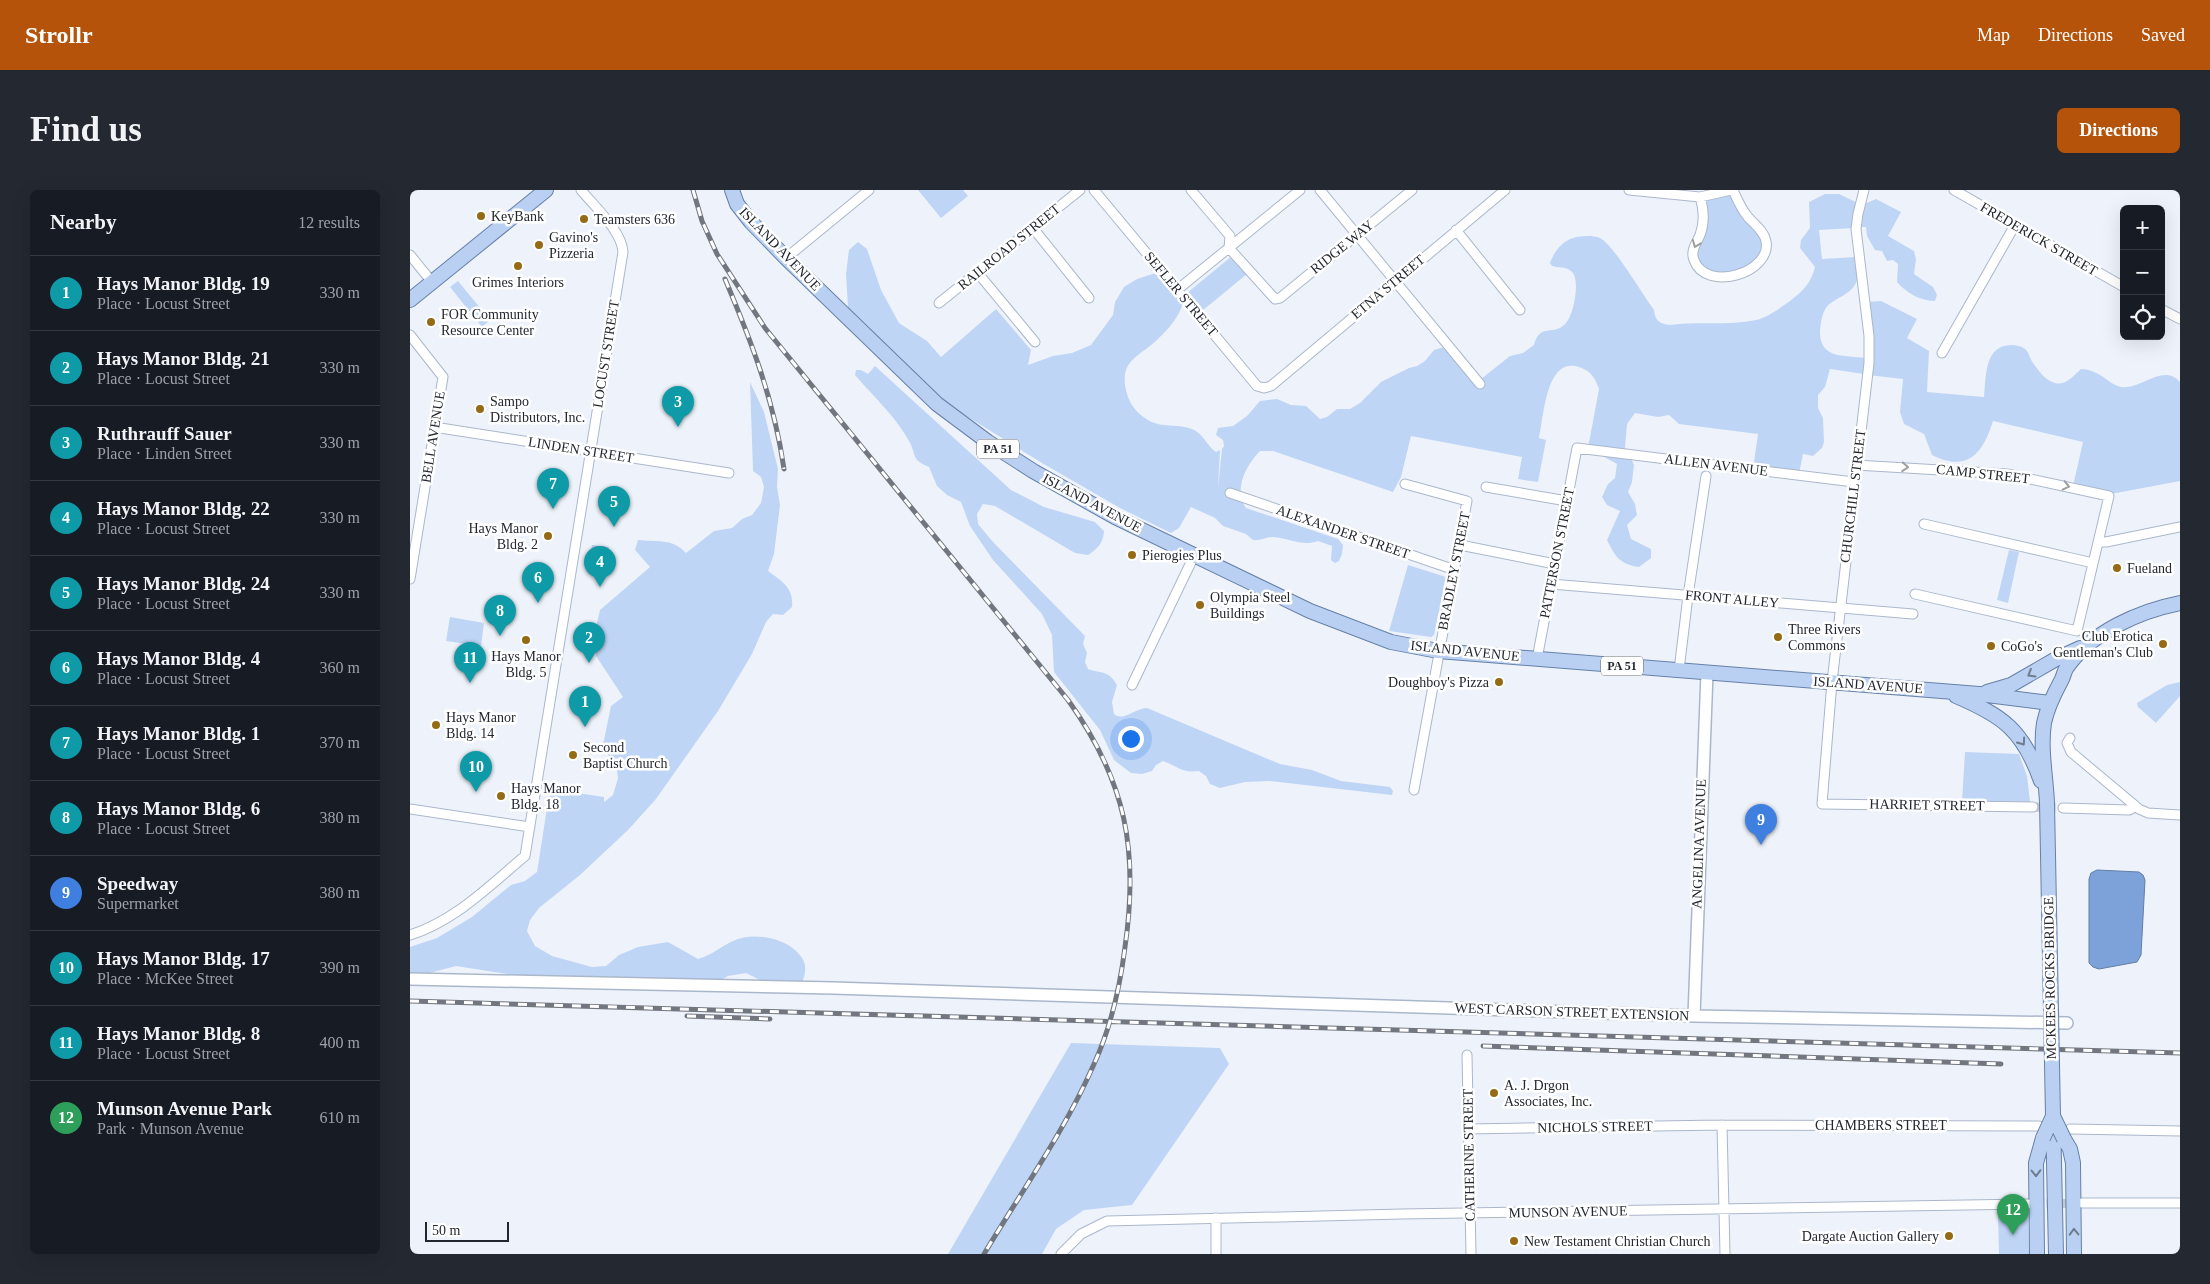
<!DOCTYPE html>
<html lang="en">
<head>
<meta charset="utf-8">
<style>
	body { margin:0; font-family:"Times New Roman",serif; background:#242831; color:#f1f3f6 }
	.controls { position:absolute; right:15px; top:15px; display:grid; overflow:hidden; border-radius:8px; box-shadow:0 5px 20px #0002 }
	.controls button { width:45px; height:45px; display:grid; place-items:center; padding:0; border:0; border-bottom:1px solid #363941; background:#171b24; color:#f1f3f6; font:25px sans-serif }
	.scale { position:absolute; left:15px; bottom:12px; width:84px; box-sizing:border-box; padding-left:5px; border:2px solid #22272f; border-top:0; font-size:14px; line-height:18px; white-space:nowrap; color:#22272f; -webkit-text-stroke:4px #fff; paint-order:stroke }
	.you { position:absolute; left:720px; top:548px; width:18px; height:18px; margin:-12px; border:4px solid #fff; border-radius:50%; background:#1a73e8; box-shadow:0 0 0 8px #1a73e833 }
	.badge { display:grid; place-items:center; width:32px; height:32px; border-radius:50%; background:#b45309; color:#fff; font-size:16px; font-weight:700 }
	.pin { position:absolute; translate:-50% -41px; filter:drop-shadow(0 1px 2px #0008) }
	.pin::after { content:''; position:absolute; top:26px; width:18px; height:15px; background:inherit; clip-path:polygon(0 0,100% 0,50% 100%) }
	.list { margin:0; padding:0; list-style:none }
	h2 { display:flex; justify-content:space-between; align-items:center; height:65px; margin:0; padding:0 20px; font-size:21px }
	h2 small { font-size:16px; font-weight:400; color:#9ea1a6 }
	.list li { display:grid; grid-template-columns:32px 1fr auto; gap:15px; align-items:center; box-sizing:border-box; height:75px; padding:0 20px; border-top:1px solid #363941 }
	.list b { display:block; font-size:19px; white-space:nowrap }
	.list p { margin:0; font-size:16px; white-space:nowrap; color:#9ea1a6 }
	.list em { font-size:16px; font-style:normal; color:#9ea1a6 }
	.icon { flex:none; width:28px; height:28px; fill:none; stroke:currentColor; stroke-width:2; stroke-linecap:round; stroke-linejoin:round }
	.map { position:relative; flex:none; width:1770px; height:1064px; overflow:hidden; border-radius:8px }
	header { display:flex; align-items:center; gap:30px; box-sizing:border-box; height:70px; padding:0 25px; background:#b45309; color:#fff }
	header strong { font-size:24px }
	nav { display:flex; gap:28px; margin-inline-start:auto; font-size:18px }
	.intro { display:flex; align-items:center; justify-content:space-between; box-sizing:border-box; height:120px; padding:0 30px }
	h1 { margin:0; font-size:35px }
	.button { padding:12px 22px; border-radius:8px; background:#b45309; color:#fff; font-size:18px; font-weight:700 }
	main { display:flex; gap:30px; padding:0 30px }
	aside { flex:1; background:#171b24; border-radius:8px; box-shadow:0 5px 20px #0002 }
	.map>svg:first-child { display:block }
</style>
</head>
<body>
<header>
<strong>Strollr</strong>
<nav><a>Map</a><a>Directions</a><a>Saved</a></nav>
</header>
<div class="intro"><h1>Find us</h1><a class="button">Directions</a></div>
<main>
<aside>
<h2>Nearby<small>12 results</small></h2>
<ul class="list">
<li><span class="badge" style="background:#0f9aa8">1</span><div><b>Hays Manor Bldg. 19</b><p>Place · Locust Street</p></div><em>330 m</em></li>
<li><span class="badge" style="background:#0f9aa8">2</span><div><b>Hays Manor Bldg. 21</b><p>Place · Locust Street</p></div><em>330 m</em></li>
<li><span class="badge" style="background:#0f9aa8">3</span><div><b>Ruthrauff Sauer</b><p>Place · Linden Street</p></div><em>330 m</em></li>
<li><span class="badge" style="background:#0f9aa8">4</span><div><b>Hays Manor Bldg. 22</b><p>Place · Locust Street</p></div><em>330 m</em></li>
<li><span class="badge" style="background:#0f9aa8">5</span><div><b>Hays Manor Bldg. 24</b><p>Place · Locust Street</p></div><em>330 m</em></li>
<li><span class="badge" style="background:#0f9aa8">6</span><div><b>Hays Manor Bldg. 4</b><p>Place · Locust Street</p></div><em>360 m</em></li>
<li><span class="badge" style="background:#0f9aa8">7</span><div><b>Hays Manor Bldg. 1</b><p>Place · Locust Street</p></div><em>370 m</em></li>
<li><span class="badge" style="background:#0f9aa8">8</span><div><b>Hays Manor Bldg. 6</b><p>Place · Locust Street</p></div><em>380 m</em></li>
<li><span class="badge" style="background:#3f7fe0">9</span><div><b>Speedway</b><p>Supermarket</p></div><em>380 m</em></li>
<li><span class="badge" style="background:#0f9aa8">10</span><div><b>Hays Manor Bldg. 17</b><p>Place · McKee Street</p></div><em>390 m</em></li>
<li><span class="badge" style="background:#0f9aa8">11</span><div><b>Hays Manor Bldg. 8</b><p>Place · Locust Street</p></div><em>400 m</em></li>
<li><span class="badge" style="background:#2e9e5b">12</span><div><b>Munson Avenue Park</b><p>Park · Munson Avenue</p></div><em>610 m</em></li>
</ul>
</aside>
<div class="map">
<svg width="1770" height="1064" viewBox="0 0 1770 1064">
	<rect width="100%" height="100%" fill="#eef3fb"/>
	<path fill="#bfd5f6" d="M508 0H553L558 6 531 28Z
		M1321 0 1356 57 1336 81 1298 84 1283 61 1291 44 1290 7Z
		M1415 4H1429L1448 13 1444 38 1409 40 1412 69 1446 67C1447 72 1449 81 1448 86 1445 106 1423 107 1416 118 1412 124 1411 132 1410 140 1409 169 1433 165 1455 168L1454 184 1420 179 1415 197 1408 205V218L1413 228 1414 252 1412 258 1403 266 1393 264 1389 284 1343 279 1348 244 1269 234 1259 225 1248 227 1225 223 1217 234 1215 257 1224 275 1222 292 1218 302 1225 314 1227 325 1217 335 1221 349 1241 359V368L1229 377C1209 374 1205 366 1197 350L1210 321 1197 315 1192 307 1198 294 1205 288 1207 274 1178 258 1189 199C1185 188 1181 181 1169 177 1136 166 1134 226 1129 248L1136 250 1128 292 1108 289 1112 267 1001 246 991 287 983 302 863 261H850C836 275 823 300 836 318L928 349 933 355 932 364 929 371 925 373 921 370 922 356 908 351C892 357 879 348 863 347 856 347 850 351 843 350L836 344 813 336 805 328 781 317 769 338 761 343 710 318 632 273 532 211 438 118 436 84 439 60 448 52 457 59 471 100 489 133 517 151 531 167 586 119 621 160 618 175 643 166 662 163 681 155 703 125 705 112 714 97 727 89 749 82 773 113C769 127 760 137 750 147 731 167 707 169 717 204 720 214 726 222 735 228 749 239 766 233 782 239 793 243 797 256 806 262L810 260 808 298 812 259 814 256 813 250 806 245 808 238 823 236 837 226 850 211 867 209 881 215 896 216 910 229 917 227 927 219H940L950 213 971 192 999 178 1007 176 1015 171 1024 160 1034 157 1039 159 1066 193 1100 166 1113 163 1124 155C1130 132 1144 147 1156 133 1164 124 1171 88 1161 81 1155 76 1148 78 1142 76L1140 73C1144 61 1154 49 1167 47 1175 46 1182 45 1190 48 1203 54 1233 105 1244 120 1245 131 1250 134 1260 135 1288 131 1318 136 1346 130 1358 127 1370 118 1380 111 1393 101 1401 93 1405 77L1390 58 1391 50 1400 38 1399 12Z
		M1466 9 1491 22 1478 46 1504 61 1506 69 1504 84 1523 97 1527 105 1525 111C1511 111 1496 103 1487 92L1488 74 1483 70 1477 71 1472 61 1465 60 1457 46 1456 37H1447L1452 15Z
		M822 66 837 84 792 121 777 103Z
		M48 91 80 130 72 137 40 97Z
		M1471 111 1507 129 1497 148 1519 161 1517 202 1574 207C1576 188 1574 155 1601 155 1606 155 1611 156 1615 159 1619 162 1620 169 1623 173 1628 180 1636 191 1645 193 1656 196 1664 185 1671 179 1694 180 1700 199 1717 197 1734 196 1754 174 1770 192V291L1701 304 1663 296 1673 252 1583 231C1573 263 1558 283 1522 265L1514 244 1494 234 1490 222 1493 189 1458 185 1455 112Z
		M465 176 601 300 634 317 685 332 694 341C693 354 688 358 678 365L665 363 585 316 573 314 567 324 568 334 583 352 675 446 673 454 677 463 675 472 678 479C692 484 699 480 707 495L702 512 704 524C714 532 723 519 737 518L870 574 902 580 931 591 980 597 983 601 982 605 859 591 835 592 810 598 800 594 796 586 789 581C771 583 769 577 753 571L746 575 742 581 732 584 721 583 704 570 690 540 644 482 642 445 632 424 583 370 560 336 551 312 537 305 527 296 519 277C500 269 507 265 499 251 486 227 463 206 445 185L446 180H451L458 184Z
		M340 192 354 222 368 279 367 297 370 315 364 364 358 381C372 391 384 398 382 417L373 425 363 424 356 432 342 464 308 521 246 609 218 640 170 685 129 718 120 730 117 741 125 756 142 766 182 777 196 776 209 765 228 757 258 752 288 769C302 765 310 757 323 751 342 742 371 747 386 761 397 771 397 780 392 793L354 792 336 783 318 786 300 796 154 793 46 776 0 788V757L27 748 62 727 101 695 115 691 127 682 140 599 194 607V612L203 605 208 588 206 573 197 564 193 555 201 516 213 507 186 466 183 451 190 420 240 377 225 360 228 350C246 352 263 348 276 363L304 341 322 338 332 329 342 325 351 313 354 297 351 287 343 281Z
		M182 355 199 357 196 370 184 381 179 374Z
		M1599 360 1609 362 1598 413 1587 410Z
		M998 375 1036 387 1024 445 1021 447 979 441Z
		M40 427 74 433 71 456 36 451Z
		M1770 492V506L1746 533 1728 517 1727 513 1757 495Z
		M1555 562 1609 564 1617 586 1620 612 1552 611Z
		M661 853 810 858 819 874 722 1015 674 1020 646 1039 632 1064H538Z
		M1588 1026H1618L1619 1064H1589Z"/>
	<path fill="#7da2da" stroke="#627da7" d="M1687 680 1729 682 1733 685 1735 690 1731 765 1727 772 1689 779 1683 777 1679 773V689L1681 683Z"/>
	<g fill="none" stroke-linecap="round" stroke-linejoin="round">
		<path stroke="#c5cad2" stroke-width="9" stroke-dasharray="9 4.5" stroke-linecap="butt" d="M1623 617 1653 618
			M1623 1014 1668 1013"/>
		<g stroke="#aab7cb" stroke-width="11">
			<path id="minor" d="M684 0 847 196 854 198 861 196 1095 0
				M781 0 820 46 819 58 865 109 870 108 1002 0
				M910 0 1070 194
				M1219 0 1290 7 1321 0
				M1454 0 1448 24 1446 39 1459 146V173L1422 492 1412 614 1623 617
				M1544 0 1714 97
				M1290 7C1294 20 1295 32 1290 45 1287 52 1280 61 1284 70 1296 103 1362 83 1356 51 1354 41 1344 34 1338 27 1331 19 1327 9 1323 0
				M623 38 679 108
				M1046 40 1110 120
				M0 65 22 92
				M376 68 459 0
				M567 82 625 152
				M767 100 890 0
				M529 113 670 0
				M1751 119 1770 129
				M0 145 33 187 0 389
				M1532 163 1605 35
				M24 237 319 283
				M1446 275 1597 284 1699 306 1667 441
				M995 294 1057 311 1004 600
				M1076 297 1157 311
				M820 303 1045 380
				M1514 334 1683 373
				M1689 352H1696L1770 337
				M1050 355 1145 374
				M1141 394 1503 424
				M1505 404 1667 441
				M1127 469 1167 258 1444 292
				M1269 480 1278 406 1296 286
				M722 495 784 366
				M1660 548 1657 553 1661 562 1729 619 1738 623 1770 625
				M1653 618 1719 620 1725 617
				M0 619 120 637
				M0 745C45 731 79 696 115 666L213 62C212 41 184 16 171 0
				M1057 865 1061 1064
				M1312 935 1315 1064
				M1058 939 1312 935 1629 936
				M1660 939 1770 941
				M1672 1013H1770
				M806 1028V1064
				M651 1064 671 1044 697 1031 992 1024 1618 1014"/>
		</g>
		<g stroke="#aab7cb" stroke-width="14">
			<path id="tertiary" d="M0 789 423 798 1284 826 1657 833
				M1284 826 1297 483"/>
		</g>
		<g stroke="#6680a8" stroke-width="16">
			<path id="primary" d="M322 0 327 14 341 32 376 68 527 214 578 252 623 281 705 327 900 421 981 452 1028 461 1569 504 1640 513
				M0 110 136 0
				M1577 502 1601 495 1646 469 1670 458
				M1546 506C1593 526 1613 540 1631 591
				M1637 613C1636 587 1630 559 1634 533 1637 518 1644 504 1651 491 1654 486 1654 481 1657 477 1682 442 1729 421 1770 413
				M1643 926 1646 1064
				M1654 949 1660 959 1663 973 1664 1064
				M1627 1064 1626 973 1633 948"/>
		</g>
		<use href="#minor" stroke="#fff" stroke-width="9"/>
		<use href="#tertiary" stroke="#fff" stroke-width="11"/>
		<use href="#primary" stroke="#b9d0f2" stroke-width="14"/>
		<g stroke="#72777f" stroke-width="5">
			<path id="rail" d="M283 0 292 31 307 64 355 138 658 510C716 591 729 660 715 757 710 797 701 837 684 874 655 941 611 1002 574 1064
				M315 89C342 153 364 210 374 279
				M0 811 1770 863
				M277 826 360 829
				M1073 856 1591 874"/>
		</g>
		<use href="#rail" stroke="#fff" stroke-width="3" stroke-dasharray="9" stroke-linecap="butt"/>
		<g stroke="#6680a8" stroke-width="16" stroke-linecap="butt">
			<path id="primary-bridge" d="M1643 926 1654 949
				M1633 948 1643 926 1637 613"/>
		</g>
		<use href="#primary-bridge" stroke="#b9d0f2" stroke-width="14"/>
	</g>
	<defs><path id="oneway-chevron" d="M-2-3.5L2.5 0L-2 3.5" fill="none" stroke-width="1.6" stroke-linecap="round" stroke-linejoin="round" transform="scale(1.25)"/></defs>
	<g stroke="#9c9ea1">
		<use href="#oneway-chevron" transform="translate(1286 54) rotate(112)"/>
		<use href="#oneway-chevron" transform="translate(1495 277) rotate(4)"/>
		<use href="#oneway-chevron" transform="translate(1656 296) rotate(13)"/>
	</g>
	<g stroke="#6e7c90">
		<use href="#oneway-chevron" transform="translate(1621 484) rotate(149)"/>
		<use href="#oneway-chevron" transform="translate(1612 552) rotate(55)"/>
		<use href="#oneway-chevron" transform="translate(1626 983) rotate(89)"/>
		<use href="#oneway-chevron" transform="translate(1664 1042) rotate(-91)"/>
	</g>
	<g fill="#946a15" stroke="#fff" stroke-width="2">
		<circle cx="71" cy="26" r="5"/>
		<circle cx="174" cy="29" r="5"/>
		<circle cx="129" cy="55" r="5"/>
		<circle cx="108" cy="76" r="5"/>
		<circle cx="21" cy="132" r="5"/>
		<circle cx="70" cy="219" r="5"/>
		<circle cx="138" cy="346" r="5"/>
		<circle cx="722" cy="365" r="5"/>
		<circle cx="1707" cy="378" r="5"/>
		<circle cx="790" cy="415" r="5"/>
		<circle cx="1368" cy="447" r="5"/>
		<circle cx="116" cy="450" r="5"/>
		<circle cx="1753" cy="454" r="5"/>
		<circle cx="1581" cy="456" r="5"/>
		<circle cx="1089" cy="492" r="5"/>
		<circle cx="26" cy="535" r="5"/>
		<circle cx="163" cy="565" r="5"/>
		<circle cx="91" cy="606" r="5"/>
		<circle cx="1084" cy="903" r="5"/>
		<circle cx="1539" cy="1046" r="5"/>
		<circle cx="1104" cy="1051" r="5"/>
	</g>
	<g text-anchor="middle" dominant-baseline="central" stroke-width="5" stroke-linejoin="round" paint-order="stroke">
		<g fill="#fff" stroke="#64686d" stroke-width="1">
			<rect x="567" y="249.5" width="42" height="19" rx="4"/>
			<rect x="1191" y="466.5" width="42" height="19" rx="4"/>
		</g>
		<g font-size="12" font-weight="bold" fill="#22272f">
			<text x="588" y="259">PA 51</text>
			<text x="1212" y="476">PA 51</text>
		</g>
		<g font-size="14" fill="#22272f" stroke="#fff" text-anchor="start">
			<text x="81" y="26">KeyBank</text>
			<text x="184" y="29">Teamsters 636</text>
			<text x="139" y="47">Gavino's<tspan x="139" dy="16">Pizzeria</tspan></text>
			<text x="108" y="92" text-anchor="middle">Grimes Interiors</text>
			<text x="31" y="124">FOR Community<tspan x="31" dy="16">Resource Center</tspan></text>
			<text x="80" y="211">Sampo<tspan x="80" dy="16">Distributors, Inc.</tspan></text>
			<text x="128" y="338" text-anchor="end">Hays Manor<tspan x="128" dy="16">Bldg. 2</tspan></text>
			<text x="732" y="365">Pierogies Plus</text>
			<text x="1717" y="378">Fueland</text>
			<text x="800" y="407">Olympia Steel<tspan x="800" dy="16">Buildings</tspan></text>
			<text x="1378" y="439">Three Rivers<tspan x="1378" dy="16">Commons</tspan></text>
			<text x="1743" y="446" text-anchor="end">Club Erotica<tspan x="1743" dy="16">Gentleman's Club</tspan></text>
			<text x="1591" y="456">CoGo's</text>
			<text x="116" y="466" text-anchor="middle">Hays Manor<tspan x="116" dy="16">Bldg. 5</tspan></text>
			<text x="1079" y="492" text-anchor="end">Doughboy's Pizza</text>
			<text x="36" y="527">Hays Manor<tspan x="36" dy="16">Bldg. 14</tspan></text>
			<text x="173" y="557">Second<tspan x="173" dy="16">Baptist Church</tspan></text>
			<text x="101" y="598">Hays Manor<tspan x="101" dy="16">Bldg. 18</tspan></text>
			<text x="1094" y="895">A. J. Drgon<tspan x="1094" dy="16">Associates, Inc.</tspan></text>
			<text x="1529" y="1046" text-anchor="end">Dargate Auction Gallery</text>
			<text x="1114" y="1051">New Testament Christian Church</text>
		</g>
		<g font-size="14" fill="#22272f" stroke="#fff">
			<text transform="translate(1629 49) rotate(30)">FREDERICK STREET</text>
			<text transform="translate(599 57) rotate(-39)">RAILROAD STREET</text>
			<text transform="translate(932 57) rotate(-39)">RIDGE WAY</text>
			<text transform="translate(370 59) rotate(46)">ISLAND AVENUE</text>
			<text transform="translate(978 97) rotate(-40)">ETNA STREET</text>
			<text transform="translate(771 104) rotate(50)">SEFLER STREET</text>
			<text transform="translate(196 164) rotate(-81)">LOCUST STREET</text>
			<text transform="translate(23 247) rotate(-81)">BELL AVENUE</text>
			<text transform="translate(171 260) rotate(9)">LINDEN STREET</text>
			<text transform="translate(1306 275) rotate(7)">ALLEN AVENUE</text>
			<text transform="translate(1573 284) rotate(6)">CAMP STREET</text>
			<text transform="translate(1443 306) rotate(-83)">CHURCHILL STREET</text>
			<text transform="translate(682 313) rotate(28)">ISLAND AVENUE</text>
			<text transform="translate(933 342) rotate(19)">ALEXANDER STREET</text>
			<text transform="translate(1147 363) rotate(-79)">PATTERSON STREET</text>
			<text transform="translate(1044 381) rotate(-79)">BRADLEY STREET</text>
			<text transform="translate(1322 409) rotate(5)">FRONT ALLEY</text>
			<text transform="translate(1055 461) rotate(6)">ISLAND AVENUE</text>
			<text transform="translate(1458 495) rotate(4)">ISLAND AVENUE</text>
			<text transform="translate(1517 615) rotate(1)">HARRIET STREET</text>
			<text transform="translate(1289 654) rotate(-88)">ANGELINA AVENUE</text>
			<text transform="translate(1640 788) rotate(-91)">MCKEES ROCKS BRIDGE</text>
			<text transform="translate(1162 822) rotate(2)">WEST CARSON STREET EXTENSION</text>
			<text x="1471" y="935">CHAMBERS STREET</text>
			<text transform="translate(1185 937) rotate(-1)">NICHOLS STREET</text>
			<text transform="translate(1059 965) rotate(-91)">CATHERINE STREET</text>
			<text transform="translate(1158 1022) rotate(-1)">MUNSON AVENUE</text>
		</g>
	</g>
</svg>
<div class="controls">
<button>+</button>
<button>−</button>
<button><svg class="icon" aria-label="locate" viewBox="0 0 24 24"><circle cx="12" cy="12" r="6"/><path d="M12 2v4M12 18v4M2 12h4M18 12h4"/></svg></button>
</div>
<div class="scale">50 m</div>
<div class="you"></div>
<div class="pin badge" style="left:175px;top:537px;background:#0f9aa8">1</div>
<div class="pin badge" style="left:179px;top:473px;background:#0f9aa8">2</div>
<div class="pin badge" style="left:268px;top:237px;background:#0f9aa8">3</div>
<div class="pin badge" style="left:190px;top:397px;background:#0f9aa8">4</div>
<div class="pin badge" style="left:204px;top:337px;background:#0f9aa8">5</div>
<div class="pin badge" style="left:128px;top:413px;background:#0f9aa8">6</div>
<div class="pin badge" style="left:143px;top:319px;background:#0f9aa8">7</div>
<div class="pin badge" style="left:90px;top:446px;background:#0f9aa8">8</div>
<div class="pin badge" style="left:1351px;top:655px;background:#3f7fe0">9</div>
<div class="pin badge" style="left:66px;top:602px;background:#0f9aa8">10</div>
<div class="pin badge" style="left:60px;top:493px;background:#0f9aa8">11</div>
<div class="pin badge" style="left:1603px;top:1045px;background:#2e9e5b">12</div>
</div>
</main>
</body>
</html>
